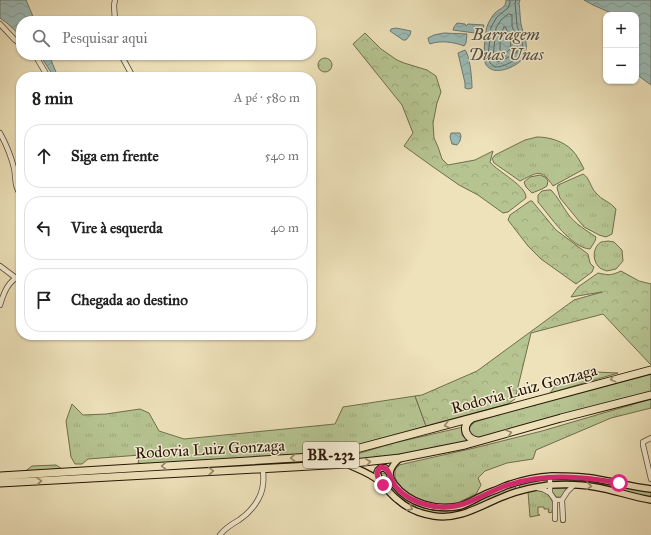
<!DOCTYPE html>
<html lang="pt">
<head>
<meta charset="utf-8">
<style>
	body { margin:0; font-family:"IM FELL Great Primer",serif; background:#f6f6f6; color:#222 }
	.controls { position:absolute; right:12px; top:12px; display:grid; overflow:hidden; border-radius:8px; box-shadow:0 1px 3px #0004 }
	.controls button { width:36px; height:36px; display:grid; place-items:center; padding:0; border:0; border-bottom:1px solid #e0e0e0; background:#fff; color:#222; font:20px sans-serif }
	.stop { position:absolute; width:12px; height:12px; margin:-9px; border:3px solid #db2777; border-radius:50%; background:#fff }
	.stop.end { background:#db2777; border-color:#fff; box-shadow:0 1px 4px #0008 }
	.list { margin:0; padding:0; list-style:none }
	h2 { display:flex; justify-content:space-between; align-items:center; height:52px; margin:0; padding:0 16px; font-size:17px }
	h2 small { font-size:13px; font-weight:400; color:#767676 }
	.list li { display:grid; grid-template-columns:26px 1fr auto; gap:12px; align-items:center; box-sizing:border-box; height:64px; margin:0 8px 8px; padding:0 8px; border:1px solid #e0e0e0; border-radius:16px }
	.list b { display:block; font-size:15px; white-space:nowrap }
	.list em { font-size:13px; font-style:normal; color:#767676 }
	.icon { flex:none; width:22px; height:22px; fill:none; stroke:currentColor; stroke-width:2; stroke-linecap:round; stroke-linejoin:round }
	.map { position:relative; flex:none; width:651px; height:535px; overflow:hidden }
	.search { position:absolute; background:#fff; box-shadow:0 1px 3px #0004; left:16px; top:16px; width:300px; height:44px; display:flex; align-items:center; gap:10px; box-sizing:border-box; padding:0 14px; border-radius:16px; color:#767676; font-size:15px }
	.panel { position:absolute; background:#fff; box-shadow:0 1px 3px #0004; left:16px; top:72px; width:300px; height:268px; border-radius:16px }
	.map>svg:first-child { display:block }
</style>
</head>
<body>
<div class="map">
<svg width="651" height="535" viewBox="0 0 651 535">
	<defs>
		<pattern id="grass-tufts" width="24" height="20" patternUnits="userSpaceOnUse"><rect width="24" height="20" fill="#b6c492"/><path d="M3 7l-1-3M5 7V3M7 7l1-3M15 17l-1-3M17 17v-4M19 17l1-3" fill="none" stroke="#9ca87c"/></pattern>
		<pattern id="forest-crowns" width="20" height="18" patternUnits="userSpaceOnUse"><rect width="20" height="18" fill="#b6c492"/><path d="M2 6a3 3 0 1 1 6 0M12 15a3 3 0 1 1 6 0" fill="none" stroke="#9ca87c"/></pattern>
		<pattern id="water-waves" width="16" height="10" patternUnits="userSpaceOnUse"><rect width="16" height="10" fill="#9bbcb7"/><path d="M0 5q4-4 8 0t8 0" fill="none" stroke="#86a19c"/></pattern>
	</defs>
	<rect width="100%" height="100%" fill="#eee2bb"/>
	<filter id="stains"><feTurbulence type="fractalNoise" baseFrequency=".005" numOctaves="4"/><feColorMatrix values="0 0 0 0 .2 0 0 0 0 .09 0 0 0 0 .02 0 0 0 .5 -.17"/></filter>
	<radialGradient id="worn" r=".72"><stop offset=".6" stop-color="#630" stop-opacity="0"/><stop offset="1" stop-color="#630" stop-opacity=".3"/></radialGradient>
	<path fill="url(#grass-tufts)" stroke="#706d4c" d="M318 65a7 7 0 1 1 14 0a7 7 0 1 1-14 0Z
		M537 137C549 137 563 141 572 150 577 155 581 163 584 169L553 186C541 168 538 172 520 181L494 163 492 159 495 155 525 140Z
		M583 174C590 178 590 187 596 193 601 200 611 202 616 209L612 234 606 237 599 235 584 227 560 198 557 188 558 185Z
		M540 175 545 177 548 181 547 186 542 189 532 193 526 187 524 182 530 177Z
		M548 190H551C558 197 562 206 568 214 575 224 586 230 596 237L595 241 590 249C571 248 550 216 538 202V195L542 191Z
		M608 241 614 242 622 250 623 261 616 269 607 271C604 270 600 269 598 266 592 259 593 247 601 242 603 242 606 241 608 241Z
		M651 368V395L480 440 470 435C469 429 469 426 475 422L601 383Z
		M595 372 618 373 550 393 558 382 572 376Z
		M415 396 426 426 402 434 358 446 326 453 152 465 138 463 140 455 88 459 82 464H75L71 457 66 421 72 404 83 415 106 414 140 409 149 413 159 431 184 439 335 424 343 407Z
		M651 399V408L611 418 536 450 533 459 507 463 485 471 478 478 481 485 476 494 457 503 438 505 423 502 413 496 403 489 397 482 395 477V470L399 465 474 448 542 431Z
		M463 427 462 435 469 443 429 452 311 464 357 454 394 443Z
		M56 465 64 470 23 473 32 466Z
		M381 473C392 472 392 486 398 492 402 497 408 500 413 503 440 518 460 508 486 497 495 493 505 489 514 486L516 488V491L473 509 446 516 419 513 407 506 383 485 380 474Z
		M548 478V484L520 489 519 484 535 480Z
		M577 478 617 485 616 488 596 484 594 485 551 484V479Z
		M621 485 650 491 651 495 649 497 619 490Z
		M553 488H568L562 497C556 498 553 496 551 489Z
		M536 490C536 490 542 491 542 491 551 494 556 505 551 513L548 512 549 509H544V507H538V514L540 515 530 517 528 492Z"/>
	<path fill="url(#forest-crowns)" stroke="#706d4c" d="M365 33 381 49 397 60 404 63 427 70 436 76 441 92 437 103 433 123 434 138 438 147 442 159 448 165 475 160 493 151 490 162C498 172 527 186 526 198L508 212 503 213 478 195 459 185 436 169 404 146 413 133 402 105 353 44Z
		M530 201H532L556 230 588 254 590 263 594 267 592 272 576 284 541 259 528 246 508 220 510 215Z
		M621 271 639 281 651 284V365L603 314 531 333 515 399 508 404 426 426 415 396 422 395 477 371 574 300 602 292 571 297 578 287 598 273C609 275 610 276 621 271Z"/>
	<path fill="url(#water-waves)" stroke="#6d7a71" d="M0 0H26L35 21H21V36L7 23 0 18Z
		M506 0H520L519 3C520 10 520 18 521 24 523 35 529 42 525 54 522 67 485 82 484 57 484 50 485 30 488 24 490 20 492 16 495 13 500 8 506 8 506 0Z
		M584 0H651V85L636 74V15H613L609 12 593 5Z
		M457 23 465 24 466 26 468 24 484 25 482 34 453 30 454 27Z
		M396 28 411 31 410 35 406 40H403L390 31 391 29Z
		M444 33 467 34 466 43 464 46C454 42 440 40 430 44L429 42 428 38 434 35Z
		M465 50C470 56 472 79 472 88L468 89 465 88V83L458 53Z
		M40 55H49L58 77H54Z
		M451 133H460L461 136 460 141 457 145 452 144 450 137Z"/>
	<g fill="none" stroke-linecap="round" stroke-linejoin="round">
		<path stroke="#62695f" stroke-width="1" d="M510 0V3L508 8 497 17 491 27 488 57 490 63 495 67C502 67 508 64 513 61 530 51 520 39 517 25 516 18 516 10 515 3L516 0
			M509 14 512 15V26L517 40V52L509 57 497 62 495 60 493 57 496 28 501 20Z
			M504 27 506 28C509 35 511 41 511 48L507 52 502 54 500 52C500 44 500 34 504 27Z"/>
		<g stroke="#5a4934" stroke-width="6">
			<path id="minor" d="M115 0 114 5 115 21
				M0 24 15 40 21 44
				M35 55 48 77
				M121 55 133 77
				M0 133C6 144 11 156 14 168 16 178 14 187 21 195
				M0 266 16 278
				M0 305C4 292 8 281 21 275
				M651 438 643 442V445L651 479
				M550 476V493L555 500H562L567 492 574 485
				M537 488 543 489 550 493
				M562 500 563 520
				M555 519V500
				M220 535C225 528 232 524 239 520 251 512 262 498 263 484 264 479 263 474 263 469"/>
		</g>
		<g stroke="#291607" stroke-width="8">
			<path id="major" d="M400 458C391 466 386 474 394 484 409 504 437 511 460 506 470 503 478 497 488 493 493 491 499 489 505 486 519 481 536 477 552 476 567 476 583 476 597 479 615 482 633 487 651 489
				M347 464C357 469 370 473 379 481 386 487 391 495 398 500 408 509 421 514 434 516 461 520 481 505 505 496 519 490 535 487 549 485 564 484 581 484 595 487 614 490 632 497 651 500
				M380 480 377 473C378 469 381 467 385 468L390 473"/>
		</g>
		<g stroke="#291607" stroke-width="9">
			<path id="highway" d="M471 419C460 427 467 440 478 441
				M0 476 312 457 343 452 356 449 651 370
				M0 483 293 467 345 464 400 458 465 445 561 418 651 395"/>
		</g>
		<use href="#minor" stroke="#f4ecd3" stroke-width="4.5"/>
		<use href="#major" stroke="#eee2bb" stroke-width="5.5"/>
		<use href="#highway" stroke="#eee2bb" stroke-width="7"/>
	</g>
	<defs><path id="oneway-chevron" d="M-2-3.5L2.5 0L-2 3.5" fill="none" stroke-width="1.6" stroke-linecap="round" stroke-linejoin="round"/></defs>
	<g stroke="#95866a">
		<use href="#oneway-chevron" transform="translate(613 379) rotate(165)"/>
		<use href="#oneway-chevron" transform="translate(447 425) rotate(165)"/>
		<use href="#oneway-chevron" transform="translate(509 433) rotate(-16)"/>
		<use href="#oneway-chevron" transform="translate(293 458) rotate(176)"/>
		<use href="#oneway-chevron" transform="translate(368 462) rotate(-6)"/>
		<use href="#oneway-chevron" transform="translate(164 466) rotate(177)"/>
		<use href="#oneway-chevron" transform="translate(211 471) rotate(-3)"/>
		<use href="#oneway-chevron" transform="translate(39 481) rotate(-4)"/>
		<use href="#oneway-chevron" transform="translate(589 486) rotate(5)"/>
		<use href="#oneway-chevron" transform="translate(410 508) rotate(28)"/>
	</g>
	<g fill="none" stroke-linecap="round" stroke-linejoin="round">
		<path stroke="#db2777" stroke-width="5" d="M383 485C378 480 374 472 381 467 389 468 389 474 392 480 393 483 396 487 399 490 409 500 425 506 440 507 464 509 483 494 505 486 543 473 581 476 619 483"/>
	</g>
	<g text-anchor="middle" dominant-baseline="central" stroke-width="3" stroke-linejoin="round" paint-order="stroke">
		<rect fill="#f4ecd3" stroke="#665644" stroke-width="1" x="303" y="442" width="56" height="26" rx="3"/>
		<g font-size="15" font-weight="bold" fill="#291607">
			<text x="331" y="455">BR-232</text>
		</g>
		<g font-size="16" fill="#291607" stroke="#f4ecd3">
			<text transform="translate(524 389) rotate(-15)">Rodovia Luiz Gonzaga</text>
			<text transform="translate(210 449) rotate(-3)">Rodovia Luiz Gonzaga</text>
		</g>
		<g font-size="17" font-style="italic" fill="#515045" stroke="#f4ecd3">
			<text x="506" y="34">Barragem<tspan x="506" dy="20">Duas Unas</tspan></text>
		</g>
	</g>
	<rect width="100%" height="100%" filter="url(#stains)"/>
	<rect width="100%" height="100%" fill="url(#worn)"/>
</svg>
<div class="controls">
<button>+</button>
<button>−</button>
</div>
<div class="stop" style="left:619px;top:483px"></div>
<div class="stop end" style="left:383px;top:485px"></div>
<div class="search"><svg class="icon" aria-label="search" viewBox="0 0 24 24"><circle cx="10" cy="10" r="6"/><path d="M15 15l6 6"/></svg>Pesquisar aqui</div>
<section class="panel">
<h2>8 min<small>A pé · 580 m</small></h2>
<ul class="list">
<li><svg class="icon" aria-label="ahead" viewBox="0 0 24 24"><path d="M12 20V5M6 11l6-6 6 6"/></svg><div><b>Siga em frente</b></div><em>540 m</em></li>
<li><svg class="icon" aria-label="left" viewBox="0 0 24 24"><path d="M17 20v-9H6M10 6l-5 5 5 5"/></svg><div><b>Vire à esquerda</b></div><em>40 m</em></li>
<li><svg class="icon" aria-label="arrive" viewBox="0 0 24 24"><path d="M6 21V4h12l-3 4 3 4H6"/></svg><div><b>Chegada ao destino</b></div></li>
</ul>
</section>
</div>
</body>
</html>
